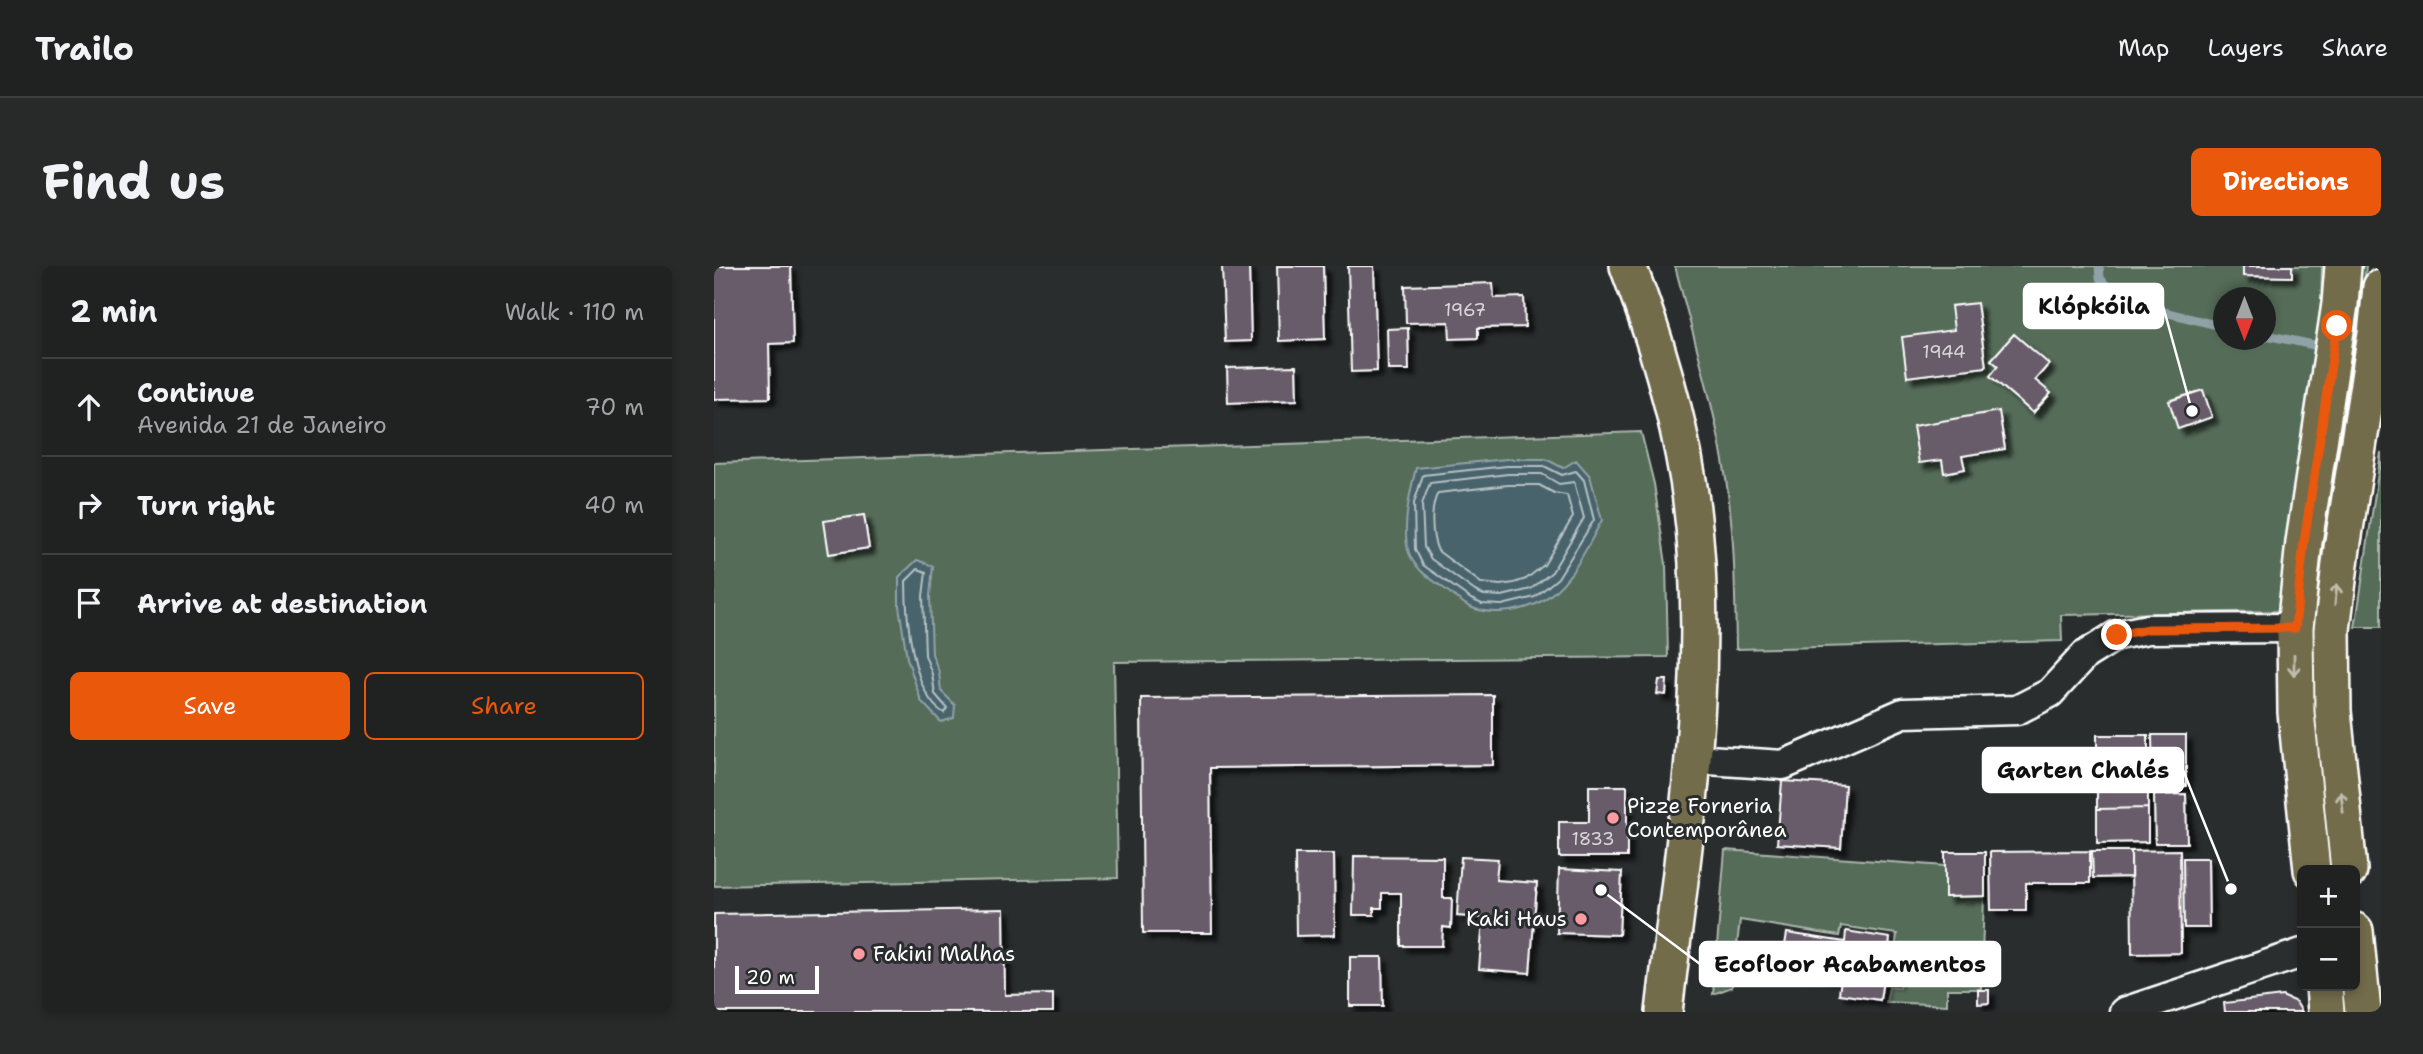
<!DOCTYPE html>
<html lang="en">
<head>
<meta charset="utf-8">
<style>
	body { margin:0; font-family:"Shantell Sans",sans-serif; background:#282a2a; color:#f1f3f6 }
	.controls { position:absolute; right:21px; bottom:21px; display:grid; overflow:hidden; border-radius:10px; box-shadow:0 4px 10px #0003 }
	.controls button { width:63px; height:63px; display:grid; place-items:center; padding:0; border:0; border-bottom:2px solid #3d3f40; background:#202222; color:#f1f3f6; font:35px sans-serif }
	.compass { position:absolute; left:1499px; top:21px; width:63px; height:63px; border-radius:50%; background:#202222; box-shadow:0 4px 10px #0003; rotate:180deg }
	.scale { position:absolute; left:21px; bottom:18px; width:84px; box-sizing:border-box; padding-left:7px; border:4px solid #fff; border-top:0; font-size:19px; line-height:24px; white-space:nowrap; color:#fff; -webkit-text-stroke:5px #2a2d2e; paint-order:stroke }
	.stop { position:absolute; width:21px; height:21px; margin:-16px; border:5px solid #ea580c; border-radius:50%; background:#fff }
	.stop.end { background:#ea580c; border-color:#fff; box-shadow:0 2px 7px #0008 }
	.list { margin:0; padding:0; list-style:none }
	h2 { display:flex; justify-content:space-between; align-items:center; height:91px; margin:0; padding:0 28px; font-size:30px }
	h2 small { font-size:23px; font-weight:400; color:#a2a4a5 }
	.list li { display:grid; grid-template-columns:46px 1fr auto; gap:21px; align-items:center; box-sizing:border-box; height:98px; padding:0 28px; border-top:2px solid #3d3f40 }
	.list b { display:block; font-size:26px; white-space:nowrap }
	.list p { margin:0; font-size:23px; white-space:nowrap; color:#a2a4a5 }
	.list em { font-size:23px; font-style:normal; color:#a2a4a5 }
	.actions { display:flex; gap:14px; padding:21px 28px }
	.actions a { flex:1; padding:16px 0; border:2px solid #ea580c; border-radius:10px; text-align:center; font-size:24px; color:#ea580c }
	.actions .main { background:#ea580c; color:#fff }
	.icon { flex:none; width:38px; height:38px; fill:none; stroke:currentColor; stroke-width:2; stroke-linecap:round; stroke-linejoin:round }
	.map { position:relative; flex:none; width:1667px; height:746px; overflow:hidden; border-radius:10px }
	header { display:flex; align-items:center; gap:42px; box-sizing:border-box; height:98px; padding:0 35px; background:#202222; border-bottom:2px solid #3d3f40 }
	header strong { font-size:33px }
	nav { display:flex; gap:38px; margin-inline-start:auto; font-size:24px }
	.intro { display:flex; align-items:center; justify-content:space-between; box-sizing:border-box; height:168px; padding:0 42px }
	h1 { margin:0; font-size:49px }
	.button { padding:18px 32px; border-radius:10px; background:#ea580c; color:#fff; font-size:24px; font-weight:700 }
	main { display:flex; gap:42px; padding:0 42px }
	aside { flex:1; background:#202222; border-radius:10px; box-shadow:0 4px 10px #0003 }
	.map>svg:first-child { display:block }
</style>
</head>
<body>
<header>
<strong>Trailo</strong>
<nav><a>Map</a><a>Layers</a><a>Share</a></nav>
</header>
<div class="intro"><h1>Find us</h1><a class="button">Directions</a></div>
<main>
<aside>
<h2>2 min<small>Walk · 110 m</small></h2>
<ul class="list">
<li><svg class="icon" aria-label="ahead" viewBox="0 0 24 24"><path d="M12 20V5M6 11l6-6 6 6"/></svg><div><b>Continue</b><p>Avenida 21 de Janeiro</p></div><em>70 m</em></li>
<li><svg class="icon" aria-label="right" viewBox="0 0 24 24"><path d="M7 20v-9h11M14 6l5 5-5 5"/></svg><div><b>Turn right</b></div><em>40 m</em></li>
<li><svg class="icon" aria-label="arrive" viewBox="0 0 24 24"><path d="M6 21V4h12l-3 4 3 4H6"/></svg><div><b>Arrive at destination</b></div></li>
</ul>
<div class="actions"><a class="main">Save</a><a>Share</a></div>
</aside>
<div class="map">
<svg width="1667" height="746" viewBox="0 0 1667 746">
	<defs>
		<filter id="shadow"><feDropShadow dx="6" dy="6" stdDeviation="2" flood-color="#0009"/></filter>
	</defs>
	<rect width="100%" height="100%" fill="#2a2d2e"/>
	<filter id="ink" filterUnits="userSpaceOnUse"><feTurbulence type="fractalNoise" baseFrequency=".0143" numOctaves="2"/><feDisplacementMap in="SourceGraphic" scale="14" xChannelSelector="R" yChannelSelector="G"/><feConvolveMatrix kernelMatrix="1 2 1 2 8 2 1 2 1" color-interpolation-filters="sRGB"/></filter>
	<g filter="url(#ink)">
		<path fill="#556c59" stroke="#aab6ac" stroke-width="2" fill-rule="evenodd" d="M961 0H1608L1607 38 1573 270 1565 345 1347 349 1348 375 1022 383C1021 326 1021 270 1012 213 1001 141 979 70 961 0ZM1510 32H1552V74H1510Z
			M1645 0H1652L1646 59 1639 58Z
			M1631 96 1640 97 1612 280 1603 279Z
			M927 166 940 218 952 298 954 391 400 396 404 612 0 620V197Z
			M1667 186V361H1641L1643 350Z
			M1607 450 1621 604H1611L1596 451Z
			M1011 584 1231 600V631L1270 630 1267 723H1233V739L1172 736 1175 721 1186 722 1191 687 1181 685 1183 668 1127 660 1125 670 1026 654 1018 721 999 728Z"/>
		<path fill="#48646c" stroke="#91a2a7" stroke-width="2" d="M793 193H832L849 202 862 194 876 210 888 254C872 283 855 323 822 338 803 346 774 350 754 340 744 334 734 325 724 318 711 309 701 302 695 287 687 264 696 225 702 202Z
			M203 294 219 300 216 330 218 388 225 406 227 425 241 439 240 452 227 456 207 435 193 392 185 340V311Z"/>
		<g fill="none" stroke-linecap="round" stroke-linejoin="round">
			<path stroke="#b6c1c4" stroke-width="2" d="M793 200H830L848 209 862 205 870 214 880 254 844 312 821 331 788 339 768 338 757 333 709 299 701 283 700 237 709 209Z
				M794 208H828L845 218 860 216 870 252 838 306 817 323 788 330 770 329 761 325 717 293 710 281 708 238 716 217Z
				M794 219H825L840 227 853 229 859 251 830 299 812 313 800 317 786 319 767 317 724 285C717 270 716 240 724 227Z
				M204 303 212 306 209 330 211 389 218 408 221 428 233 442 230 447C198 429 192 350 192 315Z"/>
			<path stroke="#91a2a7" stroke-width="9" d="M1385 0 1386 12 1403 34 1510 61
				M1552 69 1614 82"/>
		</g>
		<path fill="#685c6a" stroke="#fff" stroke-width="2" filter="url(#shadow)" d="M0 0H77L79 77 55 78 56 132 0 133Z
			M508 0H535L537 75 511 76Z
			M563 0H609L611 73 565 75Z
			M634 0H660L663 105 637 106Z
			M1529 0H1578V11L1529 10Z
			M779 17 780 32 810 31 811 61 764 62V72L736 73 735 56 692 57 691 20Z
			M1263 37 1272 101 1193 111 1188 71 1240 64 1237 40Z
			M694 62 695 104H674L673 63Z
			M1300 68 1335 98 1321 114 1337 127 1319 147 1276 110 1284 100 1277 94Z
			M582 100 583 134 514 137 513 102Z
			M1489 124 1498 151 1464 163 1455 135Z
			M1285 145 1291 183 1248 190 1251 203 1230 207 1228 194 1205 197 1199 160Z
			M150 249 155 282 115 288 110 255Z
			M945 414H953L952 429 943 428Z
			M779 429V499L496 502 498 667H429L427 432Z
			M1383 469H1434V542L1383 543Z
			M1438 469H1472V520L1439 521Z
			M1068 515 1131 519 1127 582 1063 578Z
			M875 520H913V591H845V556H875Z
			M1472 528 1473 577H1441L1440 529Z
			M1434 542V576L1383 577V543Z
			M1466 584 1467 687 1418 688 1417 585Z
			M1376 585V617H1312V644H1277L1276 586Z
			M1378 585H1417V611L1379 612Z
			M1231 586H1271V630L1231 631Z
			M581 588H620L621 669 582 670Z
			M640 590 729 591V632H738L737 662 729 661 728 680H687V627H668V642H660V649H639Z
			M747 591 784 593 782 614 823 617 816 707 765 703 769 652 743 650Z
			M1469 592H1494L1495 662H1470Z
			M845 603 908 606 905 669 843 667Z
			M290 643 291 729 339 728V746H0V648Z
			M1132 665 1176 672 1174 690 1184 691 1181 716 1169 714 1166 734 1125 728 1127 713 1067 703 1073 667 1131 676Z
			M636 691H668L669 740H636Z
			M1264 724H1275V737L1264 738Z
			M1568 730 1582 736 1588 746H1511L1510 737Z"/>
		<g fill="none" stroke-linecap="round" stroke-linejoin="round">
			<g stroke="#fff" stroke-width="33">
				<path id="minor" d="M979 493 1069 499 1189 447 1303 444 1336 427 1371 389 1403 369 1434 363 1581 362
					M1410 746 1588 687"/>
			</g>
			<g stroke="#fff" stroke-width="40">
				<path id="major" d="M914 0C940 68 962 141 974 214 1002 390 970 571 950 746
					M1598 604 1582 446 1581 362 1590 276 1626 38 1629 0
					M1635 604 1619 445 1618 364 1628 282 1662 68 1667 21
					M1641 665 1649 746
					M1610 720 1612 746"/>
			</g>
			<use href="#minor" stroke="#2a2d2e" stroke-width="28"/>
			<use href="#major" stroke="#736c4b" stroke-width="35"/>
		</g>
		<defs><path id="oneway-shaft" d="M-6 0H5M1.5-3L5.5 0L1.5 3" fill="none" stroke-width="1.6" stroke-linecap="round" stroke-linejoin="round" transform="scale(1.75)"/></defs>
		<g stroke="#c0bdae">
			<use href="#oneway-shaft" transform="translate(1622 328) rotate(-84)"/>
			<use href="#oneway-shaft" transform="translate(1580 399) rotate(90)"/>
			<use href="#oneway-shaft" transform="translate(1628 536) rotate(-96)"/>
		</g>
	</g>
	<g fill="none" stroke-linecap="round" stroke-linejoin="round" filter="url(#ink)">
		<path stroke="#ea580c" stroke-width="9" d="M1403 369 1434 363 1581 362 1590 276 1623 60"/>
	</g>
	<g fill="#ff9aa2" stroke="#2a2d2e" stroke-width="2.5">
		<circle cx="899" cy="552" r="7"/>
		<circle cx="867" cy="653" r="7"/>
		<circle cx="145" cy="688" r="7"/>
	</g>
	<g text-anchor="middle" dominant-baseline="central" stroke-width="6" stroke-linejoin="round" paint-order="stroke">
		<g font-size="18" fill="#d9d6da">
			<text x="751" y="44">1967</text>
			<text x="1230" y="86">1944</text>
			<text x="879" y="573">1833</text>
		</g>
		<g font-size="21" fill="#fff" stroke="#2a2d2e" text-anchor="start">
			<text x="913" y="540">Pizze Forneria<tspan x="913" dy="24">Contemporânea</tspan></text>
			<text x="853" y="653" text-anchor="end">Kaki Haus</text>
			<text x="159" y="688">Fakini Malhas</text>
		</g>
	</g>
	<path fill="none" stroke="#fff" stroke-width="2.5" d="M1478 145L1449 40M1517 623L1469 504M887 624L986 698"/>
	<g fill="#fff" stroke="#2a2d2e" stroke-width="2.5">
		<circle cx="1478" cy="145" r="7"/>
		<circle cx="1517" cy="623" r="7"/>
		<circle cx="887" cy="624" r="7"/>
	</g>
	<g fill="#fff" stroke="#fff" stroke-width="2.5">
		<rect x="1310" y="18" width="139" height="44" rx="7"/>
		<rect x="1269" y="482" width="200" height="44" rx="7"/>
		<rect x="986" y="676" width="300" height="44" rx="7"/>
	</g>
	<g font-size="23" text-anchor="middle" font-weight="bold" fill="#111">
		<text x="1380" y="48">Klópkóila</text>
		<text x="1369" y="512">Garten Chalés</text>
		<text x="1136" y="706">Ecofloor Acabamentos</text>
	</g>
</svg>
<div class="controls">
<button>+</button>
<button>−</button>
</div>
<svg class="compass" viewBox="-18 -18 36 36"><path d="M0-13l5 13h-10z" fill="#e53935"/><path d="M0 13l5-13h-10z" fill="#a2a4a5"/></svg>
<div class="scale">20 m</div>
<div class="stop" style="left:1623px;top:60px"></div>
<div class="stop end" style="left:1403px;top:369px"></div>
</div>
</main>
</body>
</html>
